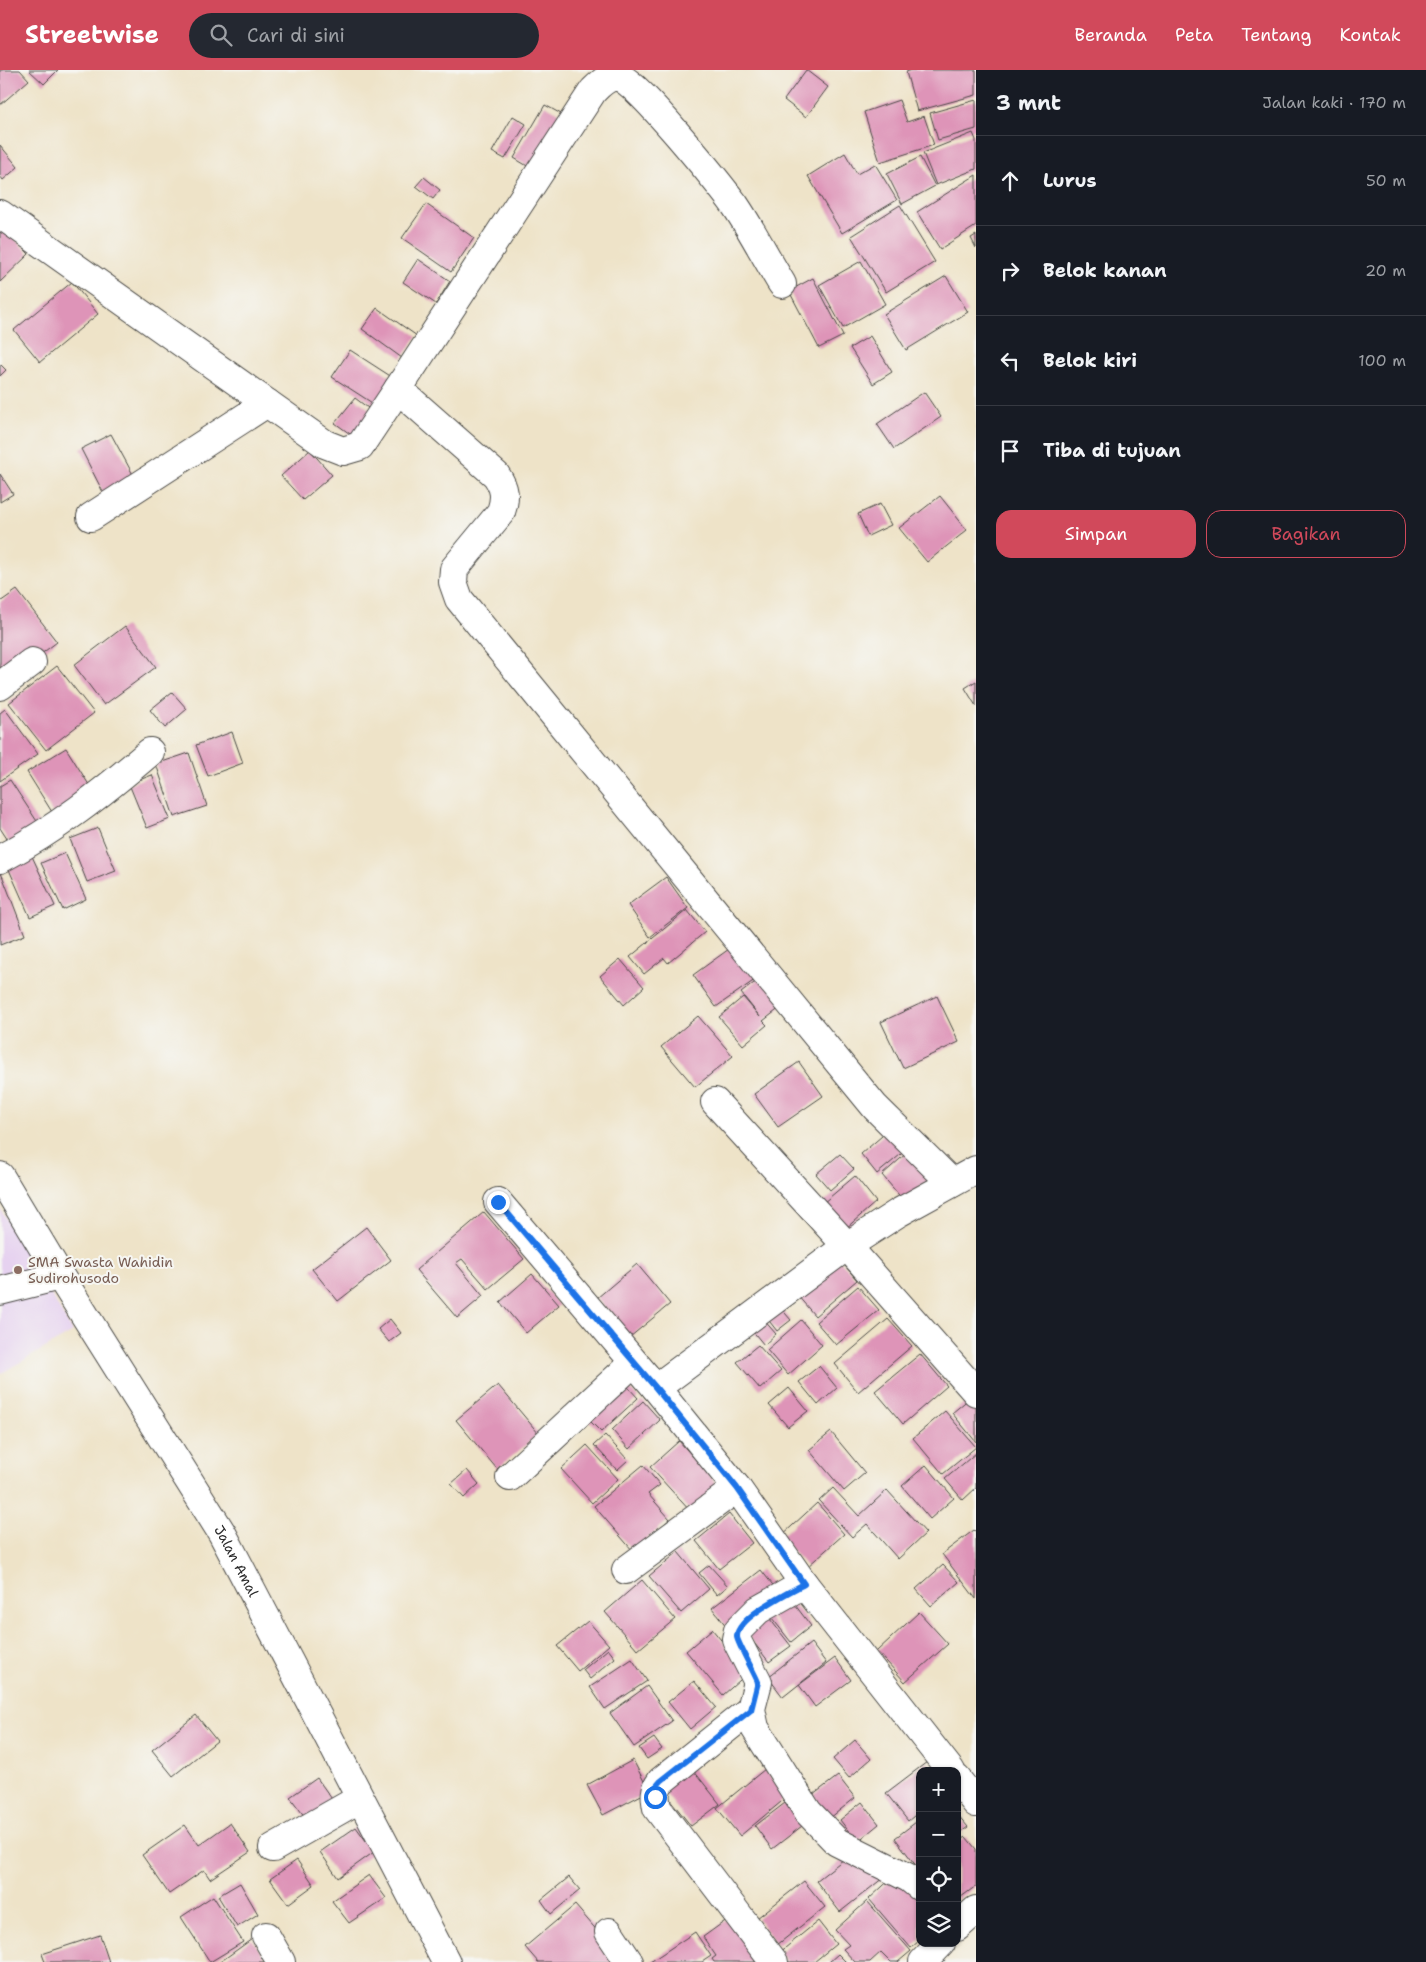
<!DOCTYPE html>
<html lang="id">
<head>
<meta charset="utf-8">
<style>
	body { margin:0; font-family:"Shantell Sans",sans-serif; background:#242831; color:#f1f3f6 }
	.controls { position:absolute; right:15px; bottom:15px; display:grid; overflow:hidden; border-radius:10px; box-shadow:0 1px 4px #0004 }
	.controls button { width:45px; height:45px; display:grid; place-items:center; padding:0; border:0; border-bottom:1px solid #363941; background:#171b24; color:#f1f3f6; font:25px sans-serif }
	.stop { position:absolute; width:15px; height:15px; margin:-11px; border:4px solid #1a73e8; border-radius:50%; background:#fff }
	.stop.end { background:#1a73e8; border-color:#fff; box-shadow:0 1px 5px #0008 }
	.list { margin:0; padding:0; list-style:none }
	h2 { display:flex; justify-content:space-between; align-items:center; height:65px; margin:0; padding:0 20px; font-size:21px }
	h2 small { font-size:16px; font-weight:400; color:#9ea1a6 }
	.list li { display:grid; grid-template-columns:32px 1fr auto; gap:15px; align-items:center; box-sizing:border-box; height:90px; padding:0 20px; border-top:1px solid #363941 }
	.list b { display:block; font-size:19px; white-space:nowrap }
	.list em { font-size:16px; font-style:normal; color:#9ea1a6 }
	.actions { display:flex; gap:10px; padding:15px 20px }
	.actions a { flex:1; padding:11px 0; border:1px solid #d1495b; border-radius:15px; text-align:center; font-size:18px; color:#d1495b }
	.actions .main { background:#d1495b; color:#fff }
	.icon { flex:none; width:28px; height:28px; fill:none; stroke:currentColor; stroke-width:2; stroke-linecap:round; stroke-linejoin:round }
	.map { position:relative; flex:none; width:976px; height:1892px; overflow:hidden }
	header { display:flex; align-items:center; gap:30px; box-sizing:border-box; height:70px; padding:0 25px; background:#d1495b; color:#fff }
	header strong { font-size:24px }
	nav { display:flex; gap:28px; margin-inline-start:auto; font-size:18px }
	.search { width:350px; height:45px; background:#242831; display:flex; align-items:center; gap:12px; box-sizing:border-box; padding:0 18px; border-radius:28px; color:#9ea1a6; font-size:19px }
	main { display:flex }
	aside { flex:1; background:#171b24 }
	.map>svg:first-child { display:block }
</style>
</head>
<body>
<header>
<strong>Streetwise</strong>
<div class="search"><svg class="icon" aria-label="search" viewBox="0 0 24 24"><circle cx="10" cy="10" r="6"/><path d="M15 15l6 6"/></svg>Cari di sini</div>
<nav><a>Beranda</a><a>Peta</a><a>Tentang</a><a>Kontak</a></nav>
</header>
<main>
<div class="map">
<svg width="976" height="1892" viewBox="0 0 976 1892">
	<rect width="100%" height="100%" fill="#f6f6f2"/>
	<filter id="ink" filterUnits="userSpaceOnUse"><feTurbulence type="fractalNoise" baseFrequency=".02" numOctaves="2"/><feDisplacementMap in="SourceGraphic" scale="10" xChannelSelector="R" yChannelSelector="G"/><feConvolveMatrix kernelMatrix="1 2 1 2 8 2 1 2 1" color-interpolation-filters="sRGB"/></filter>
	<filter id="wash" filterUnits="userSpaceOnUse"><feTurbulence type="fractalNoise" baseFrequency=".0096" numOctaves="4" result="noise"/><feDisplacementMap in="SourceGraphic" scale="20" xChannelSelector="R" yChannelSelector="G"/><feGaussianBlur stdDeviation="1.12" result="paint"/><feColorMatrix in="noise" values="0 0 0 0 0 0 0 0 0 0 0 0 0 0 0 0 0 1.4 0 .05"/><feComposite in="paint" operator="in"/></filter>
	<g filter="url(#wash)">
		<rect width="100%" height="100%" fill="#eee3c8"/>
		<path fill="#e6d2f0" d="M0 1138 73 1262 0 1304Z"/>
		<g id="blocks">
			<path fill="#de94b8" d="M0 0H20L29 10 0 35Z
				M29 0H58L44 14Z
				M806 0 828 17 806 47 784 30Z
				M912 0H976V25L917 41 906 2Z
				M899 30 907 52 924 46 934 75 880 92 864 42Z
				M976 30V59L938 70 930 43Z
				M545 35 570 49 539 103 514 88Z
				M513 46 526 54 505 89 492 82Z
				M973 63 976 70V99L936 115 923 83Z
				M0 75 18 97 3 110 0 106Z
				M845 83 857 104 875 94 897 130 842 163 808 106Z
				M920 87 935 116 902 134 887 104Z
				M976 105V156L940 179 917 142Z
				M424 107 440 120 433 129 416 116Z
				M426 134 474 168 451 202 402 168Z
				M900 135 935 192 886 222 851 166Z
				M0 153 29 184 0 212Z
				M976 165V178L971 168Z
				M418 189 450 211 436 234 403 212Z
				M861 191 885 234 843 258 819 215Z
				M946 206 968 242 906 280 884 244Z
				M813 208 843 266 819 278 789 221Z
				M72 212 98 244 40 292 14 260Z
				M377 238 417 266 402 288 362 259Z
				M870 266 892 302 873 314 850 278Z
				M350 280 398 311 380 338 332 307Z
				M0 294 6 300 0 306Z
				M924 322 941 347 894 379 877 354Z
				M355 328 376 344 357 369 335 353Z
				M111 364 137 412 106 428 81 379Z
				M310 380 332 405 303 430 281 406Z
				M0 404 13 424 0 432Z
				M940 426 967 460 927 492 899 458Z
				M880 434 891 455 868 466 858 444Z
				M17 520 57 572 0 615V532Z
				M125 556 156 597 104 635 74 595Z
				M57 596 94 643 46 680 9 633Z
				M976 611V636L965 618Z
				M172 622 187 639 165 658 150 640Z
				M5 639 38 684 0 711V643Z
				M232 662 243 693 208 706 196 675Z
				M66 678 96 726 57 750 27 702Z
				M189 683 207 736 174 747 156 694Z
				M152 705 170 749 147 758 129 714Z
				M10 710 42 759 13 778 0 758V716Z
				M98 758 116 801 87 812 70 769Z
				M65 783 86 829 63 840 41 793Z
				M31 784 55 836 30 847 7 795Z
				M0 800 25 865 0 875Z
				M666 807 688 838 650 867 628 835Z
				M687 840 705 862 668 893 664 888 644 904 630 887Z
				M736 874 759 907 716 937 693 905Z
				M620 889 644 917 624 935 600 906Z
				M763 906 785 934 763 951 767 955 743 975 719 947 743 927 760 947 741 923Z
				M937 926 959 972 903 998 881 952Z
				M698 946 733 986 695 1017 661 977Z
				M799 992 823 1026 778 1057 754 1024Z
				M889 1060 906 1080 877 1104 861 1084Z
				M909 1081 932 1108 904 1131 882 1105Z
				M840 1084 854 1099 830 1120 816 1104Z
				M855 1106 876 1132 845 1159 823 1133Z
				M484 1142 524 1189 488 1219 462 1189 456 1193 483 1226 457 1248 416 1200Z
				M366 1157 391 1190 338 1231 312 1199Z
				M839 1189 857 1210 815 1246 797 1225Z
				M637 1194 670 1234 630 1267 597 1228Z
				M532 1204 559 1235 526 1263 500 1232Z
				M858 1216 879 1240 836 1275 816 1252Z
				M779 1236 791 1250 777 1261 766 1247Z
				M390 1249 401 1263 389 1272 378 1259Z
				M763 1249 776 1264 764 1275 751 1259Z
				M888 1249 912 1276 858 1322 835 1294Z
				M801 1250 822 1275 788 1305 767 1280Z
				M758 1275 781 1301 760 1319 737 1292Z
				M920 1284 947 1316 903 1354 875 1321Z
				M819 1296 837 1318 818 1335 799 1312Z
				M498 1315 539 1364 497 1399 456 1350Z
				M628 1317 638 1328 601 1362 590 1351Z
				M789 1318 808 1341 788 1357 769 1335Z
				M970 1328 976 1335V1372L952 1343Z
				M643 1331 660 1350 629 1379 612 1360Z
				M945 1341 976 1377 943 1404 913 1368Z
				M831 1362 865 1403 844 1421 809 1380Z
				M605 1365 628 1390 617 1400 594 1375Z
				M679 1371 719 1416 691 1442 650 1397Z
				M587 1375 618 1409 592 1433 561 1399Z
				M976 1383V1418L963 1430 945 1409Z
				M643 1395 660 1415 648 1424 670 1449 633 1481 594 1436Z
				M926 1395 954 1428 930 1449 902 1416Z
				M467 1400 479 1414 464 1428 451 1414Z
				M833 1418 859 1446 887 1420 926 1463 898 1489 867 1454 852 1467 819 1431Z
				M817 1433 844 1464 807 1497 780 1467Z
				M729 1444 752 1473 719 1499 696 1471Z
				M974 1460 976 1462V1529L942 1484Z
				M678 1482 709 1519 681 1543 649 1506Z
				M709 1495 728 1516 717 1525 699 1503Z
				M943 1495 959 1512 931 1536 916 1519Z
				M761 1500 776 1519 727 1557 712 1538Z
				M642 1510 675 1549 638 1580 605 1542Z
				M789 1527 811 1556 791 1572 768 1543Z
				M919 1542 948 1574 905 1612 877 1581Z
				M766 1544 791 1576 769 1592 744 1560Z
				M588 1551 609 1575 578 1601 557 1576Z
				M712 1559 748 1603 723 1625 686 1581Z
				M811 1573 826 1593 783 1627 768 1607Z
				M608 1579 615 1588 590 1609 583 1600Z
				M835 1588 851 1610 815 1637 799 1615Z
				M632 1589 647 1611 605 1639 590 1617Z
				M694 1611 716 1637 690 1659 668 1632Z
				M647 1616 672 1651 634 1677 610 1643Z
				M196 1645 217 1671 173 1706 152 1680Z
				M654 1668 662 1679 647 1689 639 1678Z
				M855 1670 871 1689 849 1708 833 1689Z
				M633 1690 649 1721 603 1745 587 1715Z
				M927 1692 934 1701H920V1741L908 1751 886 1723Z
				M690 1696 720 1734 691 1756 661 1718Z
				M765 1699 787 1727 740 1766 717 1738Z
				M838 1706 855 1728 830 1748 813 1725Z
				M317 1708 334 1732 308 1751 290 1727Z
				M862 1732 879 1754 857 1772 840 1750Z
				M785 1733 802 1756 772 1779 755 1756Z
				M957 1744 968 1757 957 1765Z
				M920 1749V1795L917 1797 895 1768Z
				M230 1753 250 1782 210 1809 204 1800 169 1824 142 1785 185 1755 199 1775Z
				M356 1757 374 1782 338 1808 320 1782Z
				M966 1767 976 1779V1816L957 1830V1773Z
				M853 1782 883 1808 840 1842 816 1811Z
				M297 1790 314 1815 288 1834 270 1809Z
				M896 1804 920 1830V1870L911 1878 869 1829Z
				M369 1805 386 1828 349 1853 332 1831Z
				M569 1807 580 1820 551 1844 541 1830Z
				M804 1811 825 1837 777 1875 757 1848Z
				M240 1813 258 1844 237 1857 218 1826Z
				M213 1826 243 1872 210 1892 181 1847Z
				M867 1831 911 1881 898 1892H891L881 1882 870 1892H855L843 1879 849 1875 835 1860Z
				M575 1835 624 1892H538L525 1877Z
				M728 1849 760 1888 754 1892H714L712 1889 716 1886 703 1867Z
				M818 1851 836 1874 814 1892H786L779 1883Z
				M695 1862 711 1886 702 1892H650Z
				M100 1865 109 1892H45L42 1884Z
				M252 1869 268 1892H220Z
				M838 1884 846 1892H829Z"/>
		</g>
	</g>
	<g filter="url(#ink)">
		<use href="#blocks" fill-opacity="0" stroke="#484743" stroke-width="1"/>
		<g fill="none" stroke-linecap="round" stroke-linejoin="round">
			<g stroke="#484743" stroke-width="30">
				<g id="minor">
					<path d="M0 144 267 333 91 447"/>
					<path d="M782 214C766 188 752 160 735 135 720 115 637 11 619 7 608 5 600 14 593 21L398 319 496 405C505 418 506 427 501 442L454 499 453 512 459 529 875 1037 952 1113"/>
					<path d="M267 333 325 374 343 381 360 376 398 319"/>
					<path d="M0 616 32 592"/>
					<path d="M0 789C57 759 102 723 150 682"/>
					<path d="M715 1032 847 1176 976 1322"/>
					<path id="s1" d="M0 1106 60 1206 222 1463 446 1892"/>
					<path d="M498 1132 656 1318 737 1418 804 1514 951 1701"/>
					<path d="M0 1221 60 1206"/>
					<path d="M656 1318 847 1176 898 1143 976 1100"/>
					<path d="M510 1407 633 1293"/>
					<path d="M626 1500 737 1418"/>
					<path d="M804 1514 758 1540 738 1560 736 1569 758 1612 751 1639 755 1658 808 1742 837 1772 909 1808 920 1817"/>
					<path d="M751 1639 661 1711C654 1720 655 1727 657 1738L774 1892"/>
					<path d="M957 1709 976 1733"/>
					<path d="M273 1778 359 1729"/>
					<path d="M957 1857 976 1840"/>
					<path d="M609 1862 629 1892"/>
					<path d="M266 1866 281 1892"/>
					<path d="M923 1892 941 1873"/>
				</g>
			</g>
			<use href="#minor" stroke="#fff" stroke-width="28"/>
		</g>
	</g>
	<g fill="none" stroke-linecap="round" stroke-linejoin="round" filter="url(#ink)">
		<path stroke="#1a73e8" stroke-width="6" d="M498 1132 656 1318 737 1418 804 1514C789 1522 736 1548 737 1567 737 1572 755 1604 758 1612L751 1640 661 1711 655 1718V1727"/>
	</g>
	<circle fill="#8d6e63" stroke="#f6f6f2" stroke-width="2" cx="18" cy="1200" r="5"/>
	<g text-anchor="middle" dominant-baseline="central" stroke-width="4" stroke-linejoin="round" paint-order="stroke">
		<g font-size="14" fill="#785e54" stroke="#f6f6f2" text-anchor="start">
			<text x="28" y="1192">SMA Swasta Wahidin<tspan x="28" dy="16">Sudirohusodo</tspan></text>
		</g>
		<g font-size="14" fill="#2b2b2b" stroke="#f6f6f2">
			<text stroke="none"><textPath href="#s1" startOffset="452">Jalan Amal</textPath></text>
		</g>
	</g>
</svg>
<div class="controls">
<button>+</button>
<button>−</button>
<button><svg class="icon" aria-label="locate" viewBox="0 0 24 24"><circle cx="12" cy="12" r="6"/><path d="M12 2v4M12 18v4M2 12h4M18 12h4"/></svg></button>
<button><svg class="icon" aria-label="layers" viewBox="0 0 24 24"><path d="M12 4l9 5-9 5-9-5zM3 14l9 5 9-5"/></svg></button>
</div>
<div class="stop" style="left:655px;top:1727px"></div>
<div class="stop end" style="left:498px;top:1132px"></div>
</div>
<aside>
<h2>3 mnt<small>Jalan kaki · 170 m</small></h2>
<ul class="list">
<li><svg class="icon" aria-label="ahead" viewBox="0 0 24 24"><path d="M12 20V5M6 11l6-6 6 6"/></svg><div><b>Lurus</b></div><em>50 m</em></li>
<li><svg class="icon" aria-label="right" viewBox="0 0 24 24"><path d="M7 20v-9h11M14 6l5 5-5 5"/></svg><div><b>Belok kanan</b></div><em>20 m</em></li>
<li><svg class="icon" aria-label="left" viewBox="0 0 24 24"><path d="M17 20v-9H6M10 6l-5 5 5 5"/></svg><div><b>Belok kiri</b></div><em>100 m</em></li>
<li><svg class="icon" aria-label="arrive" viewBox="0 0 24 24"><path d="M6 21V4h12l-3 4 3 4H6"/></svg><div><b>Tiba di tujuan</b></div></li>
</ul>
<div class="actions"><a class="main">Simpan</a><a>Bagikan</a></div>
</aside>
</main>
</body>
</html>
